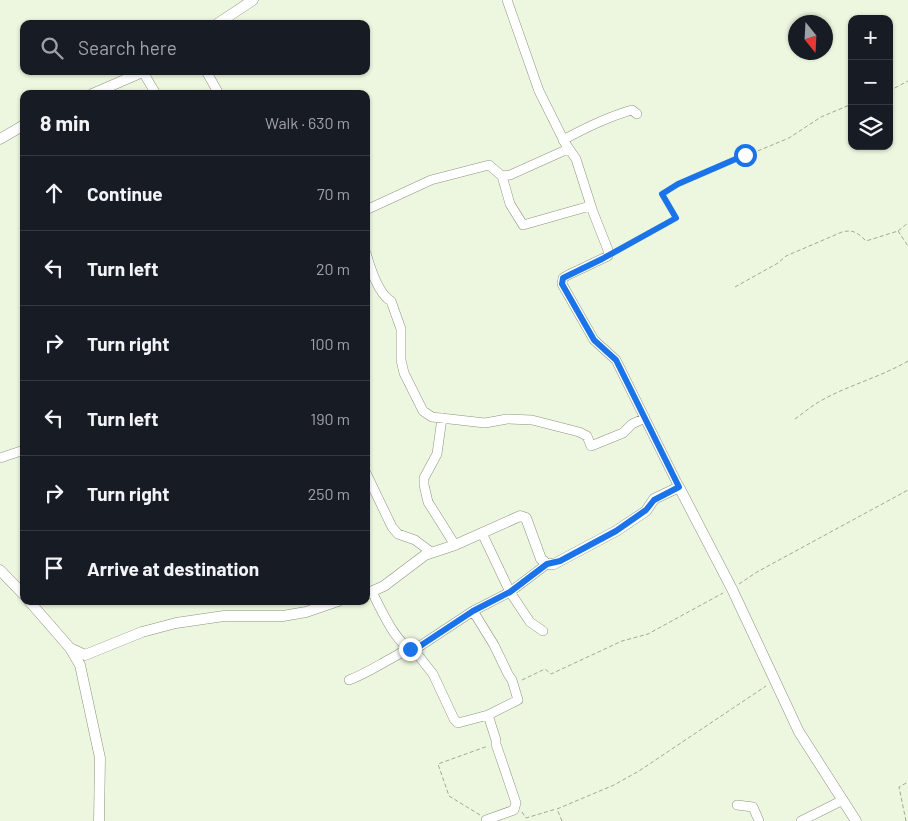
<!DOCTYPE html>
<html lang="en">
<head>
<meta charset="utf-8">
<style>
	body { margin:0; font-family:Barlow,sans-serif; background:#242831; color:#f1f3f6 }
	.controls { position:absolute; right:15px; top:15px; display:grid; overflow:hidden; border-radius:10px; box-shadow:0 1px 4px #0004 }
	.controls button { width:45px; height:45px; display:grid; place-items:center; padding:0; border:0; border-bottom:1px solid #363941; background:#171b24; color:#f1f3f6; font:25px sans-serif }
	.compass { position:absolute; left:788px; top:15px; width:45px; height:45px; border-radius:50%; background:#171b24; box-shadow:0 1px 4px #0004; rotate:162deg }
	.stop { position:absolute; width:15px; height:15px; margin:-11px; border:4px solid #1a73e8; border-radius:50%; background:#fff }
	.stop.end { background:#1a73e8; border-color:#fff; box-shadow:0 1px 5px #0008 }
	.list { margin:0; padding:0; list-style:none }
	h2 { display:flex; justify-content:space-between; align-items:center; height:65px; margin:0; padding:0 20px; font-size:21px }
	h2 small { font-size:16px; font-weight:400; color:#9ea1a6 }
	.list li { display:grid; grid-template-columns:32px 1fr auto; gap:15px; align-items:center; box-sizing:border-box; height:75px; padding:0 20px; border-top:1px solid #363941 }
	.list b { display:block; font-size:19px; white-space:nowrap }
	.list em { font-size:16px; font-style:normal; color:#9ea1a6 }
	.icon { flex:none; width:28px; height:28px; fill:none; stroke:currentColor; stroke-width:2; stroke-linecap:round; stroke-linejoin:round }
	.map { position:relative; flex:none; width:908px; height:821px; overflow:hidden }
	.search { position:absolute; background:#171b24; box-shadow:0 1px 4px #0004; left:20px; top:20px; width:350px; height:55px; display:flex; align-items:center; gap:12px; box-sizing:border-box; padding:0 18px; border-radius:10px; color:#9ea1a6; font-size:19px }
	.panel { position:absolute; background:#171b24; box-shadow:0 1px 4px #0004; left:20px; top:90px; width:350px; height:515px; border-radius:10px }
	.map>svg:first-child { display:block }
</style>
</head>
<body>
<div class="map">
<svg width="908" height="821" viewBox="0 0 908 821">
	<rect width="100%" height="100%" fill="#edf6df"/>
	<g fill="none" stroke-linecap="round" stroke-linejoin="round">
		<g stroke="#8c9580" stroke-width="10">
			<path id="minor" d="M206 71 219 94
				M143 72 156 94
				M637 114 632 110C607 117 585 128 563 140L576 159 593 212 608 250V256L568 275 563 278 562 284 594 340 616 360 679 487
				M502 176 510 204 523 225 590 206
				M366 210 431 180 489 165 502 176 510 175 568 149 539 91 507 0
				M366 253C370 267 378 294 391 301L401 329V360L404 373 423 411 432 417 485 423 507 419 532 420 579 432 587 436 591 446 623 433 632 424 645 418
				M442 418 437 454 424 478V485L428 502 455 545
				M0 458 24 450
				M366 473 392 527 398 534 415 540 431 552
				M482 533 510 592 530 622 543 631
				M372 592C380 607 397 647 414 650L433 674 454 719 458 723 488 715
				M473 611 510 592 547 564
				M414 650 473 611 494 645 508 674 512 680 518 700 488 715 496 740V744L516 803 514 810 486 820
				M349 680C365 674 377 666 392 658 398 654 403 653 408 647
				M737 805 753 807 759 821
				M801 821 843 800"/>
		</g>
		<g stroke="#8c9580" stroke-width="11">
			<path id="tertiary" d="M217 24 253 0
				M92 94 145 71
				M0 139 24 125
				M0 570 24 595
				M366 594 384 586 425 555 455 545 520 516 526 518 541 559 547 564H554L616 531 646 511 654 499 679 487 732 589 799 732 856 821
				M29 601 70 648 80 665 100 758 99 821
				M70 648 85 655 142 632 176 623 224 616H283L306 612 338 601"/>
		</g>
		<path stroke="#a1a897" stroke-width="1" stroke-dasharray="4 2.5" stroke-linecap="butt" d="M889 91 908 81
			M898 231 908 246
			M616 251 676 218 662 194 678 184 789 138 821 117 852 104
			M735 287 778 263 786 256 842 232C853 229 858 233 866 241L898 231 908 223
			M795 419C802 414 809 408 817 403 845 386 879 378 908 361
			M739 584 757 572 908 490
			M522 680 545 669 551 674 622 641 648 634 723 593
			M522 812 526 818 556 809
			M480 815 449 796 438 764 488 746
			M562 821 557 809 614 785 639 771 766 686
			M906 821 899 787 908 782"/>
		<use href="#minor" stroke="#fff" stroke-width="9"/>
		<use href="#tertiary" stroke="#fff" stroke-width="10"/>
	</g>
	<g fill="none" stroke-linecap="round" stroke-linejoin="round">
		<path stroke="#1a73e8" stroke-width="6" d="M410 649 414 650 473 611 510 592 547 564 560 561 616 531 646 510 654 500 679 487 616 360 594 340 562 284 563 278 602 259 676 218 662 194 678 184 745 155"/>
	</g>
</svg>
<div class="controls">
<button>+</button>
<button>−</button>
<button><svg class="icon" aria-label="layers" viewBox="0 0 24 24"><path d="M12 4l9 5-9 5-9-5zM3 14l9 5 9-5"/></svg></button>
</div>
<svg class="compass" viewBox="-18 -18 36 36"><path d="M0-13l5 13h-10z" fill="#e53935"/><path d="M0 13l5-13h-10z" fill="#9ea1a6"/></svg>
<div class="stop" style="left:745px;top:155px"></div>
<div class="stop end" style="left:410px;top:649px"></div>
<div class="search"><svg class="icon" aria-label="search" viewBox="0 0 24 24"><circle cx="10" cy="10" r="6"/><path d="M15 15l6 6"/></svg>Search here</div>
<section class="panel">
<h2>8 min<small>Walk · 630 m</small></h2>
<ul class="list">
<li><svg class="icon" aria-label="ahead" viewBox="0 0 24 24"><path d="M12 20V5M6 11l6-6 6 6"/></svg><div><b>Continue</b></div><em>70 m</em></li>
<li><svg class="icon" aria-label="left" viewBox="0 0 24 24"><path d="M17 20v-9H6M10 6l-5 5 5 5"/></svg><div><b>Turn left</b></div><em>20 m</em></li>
<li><svg class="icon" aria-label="right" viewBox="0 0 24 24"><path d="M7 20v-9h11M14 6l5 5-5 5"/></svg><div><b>Turn right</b></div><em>100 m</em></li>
<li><svg class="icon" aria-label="left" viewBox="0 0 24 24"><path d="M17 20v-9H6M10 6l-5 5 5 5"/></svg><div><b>Turn left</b></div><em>190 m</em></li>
<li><svg class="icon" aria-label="right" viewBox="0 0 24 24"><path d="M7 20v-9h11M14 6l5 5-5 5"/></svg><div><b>Turn right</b></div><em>250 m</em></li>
<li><svg class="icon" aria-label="arrive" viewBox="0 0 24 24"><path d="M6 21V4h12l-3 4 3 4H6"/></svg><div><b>Arrive at destination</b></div></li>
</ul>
</section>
</div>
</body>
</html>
